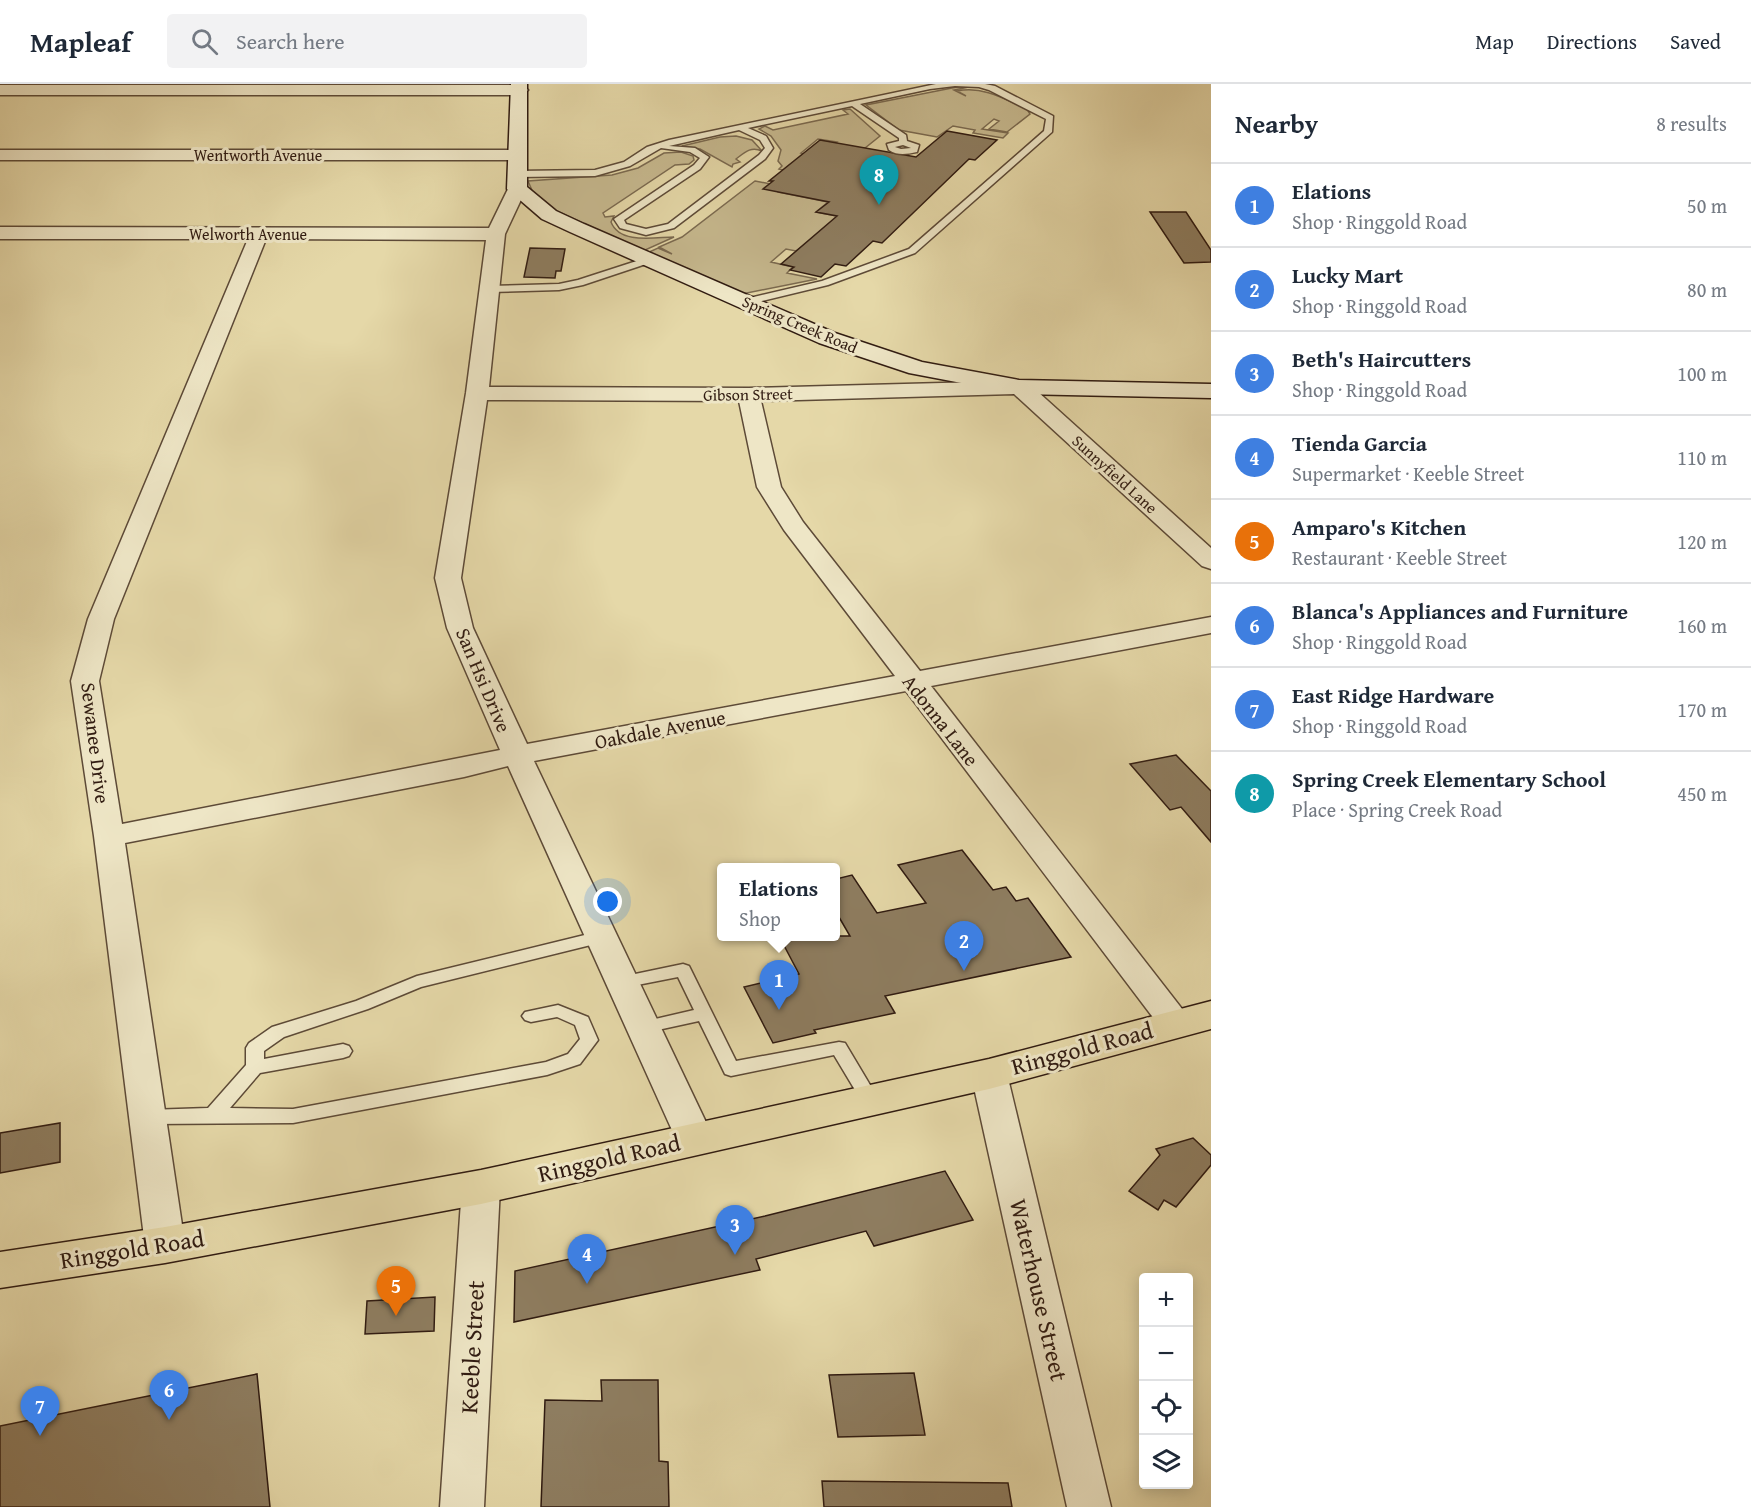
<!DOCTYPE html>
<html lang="en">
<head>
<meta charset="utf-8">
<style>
	body { margin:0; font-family:"Gentium Book Plus",serif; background:#f2f2f3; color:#1f2937 }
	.controls { position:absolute; right:18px; bottom:18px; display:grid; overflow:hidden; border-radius:6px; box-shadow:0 3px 15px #0003 }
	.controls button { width:54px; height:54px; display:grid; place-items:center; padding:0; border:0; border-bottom:2px solid #e0e1e3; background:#fff; color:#1f2937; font:30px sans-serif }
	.you { position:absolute; left:608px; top:818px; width:21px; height:21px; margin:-15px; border:4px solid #fff; border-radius:50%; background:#1a73e8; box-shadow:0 0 0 9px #1a73e833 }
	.badge { display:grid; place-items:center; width:39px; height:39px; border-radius:50%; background:#111827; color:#fff; font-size:20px; font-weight:700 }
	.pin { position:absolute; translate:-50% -50px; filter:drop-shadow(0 2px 3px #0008) }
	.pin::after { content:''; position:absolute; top:32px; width:21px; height:18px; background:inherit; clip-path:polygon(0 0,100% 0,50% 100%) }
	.popup { position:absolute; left:717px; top:779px; width:123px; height:78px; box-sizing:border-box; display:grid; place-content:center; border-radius:6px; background:#fff; filter:drop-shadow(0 2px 4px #0005); font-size:20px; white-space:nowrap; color:#747a83 }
	.popup b { font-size:22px; color:#1f2937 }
	.popup::after { content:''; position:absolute; left:50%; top:100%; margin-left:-12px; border:12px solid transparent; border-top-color:#fff }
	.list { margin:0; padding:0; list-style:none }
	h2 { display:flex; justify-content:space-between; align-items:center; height:78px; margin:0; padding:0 24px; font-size:26px }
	h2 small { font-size:20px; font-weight:400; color:#747a83 }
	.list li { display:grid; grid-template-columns:39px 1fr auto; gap:18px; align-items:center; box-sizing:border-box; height:84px; padding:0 24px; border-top:2px solid #e0e1e3 }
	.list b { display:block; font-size:22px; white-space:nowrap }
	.list p { margin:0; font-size:20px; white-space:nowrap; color:#747a83 }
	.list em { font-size:20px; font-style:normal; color:#747a83 }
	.icon { flex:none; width:33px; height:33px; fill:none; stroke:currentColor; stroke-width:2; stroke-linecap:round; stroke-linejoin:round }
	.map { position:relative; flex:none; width:1211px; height:1423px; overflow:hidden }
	header { display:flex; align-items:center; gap:36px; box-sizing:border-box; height:84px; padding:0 30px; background:#fff; border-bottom:2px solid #e0e1e3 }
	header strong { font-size:28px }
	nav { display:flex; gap:33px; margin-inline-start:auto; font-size:21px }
	.search { width:420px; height:54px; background:#f2f2f3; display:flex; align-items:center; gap:15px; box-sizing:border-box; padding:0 21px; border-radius:6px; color:#747a83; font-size:22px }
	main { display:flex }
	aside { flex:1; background:#fff }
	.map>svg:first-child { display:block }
</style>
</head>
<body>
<header>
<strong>Mapleaf</strong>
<div class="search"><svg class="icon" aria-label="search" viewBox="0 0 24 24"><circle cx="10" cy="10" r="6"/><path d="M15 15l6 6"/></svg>Search here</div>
<nav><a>Map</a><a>Directions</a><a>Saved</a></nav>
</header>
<main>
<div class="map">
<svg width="1211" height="1423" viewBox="0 0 1211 1423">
	<rect width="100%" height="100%" fill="#e5d8a8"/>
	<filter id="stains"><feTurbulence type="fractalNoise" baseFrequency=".00333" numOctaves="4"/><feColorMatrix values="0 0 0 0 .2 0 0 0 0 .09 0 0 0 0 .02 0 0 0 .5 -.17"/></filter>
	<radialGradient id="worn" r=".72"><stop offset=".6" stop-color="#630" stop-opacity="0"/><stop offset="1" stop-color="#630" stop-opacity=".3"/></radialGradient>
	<path fill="#c6b88e" stroke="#7b6a50" stroke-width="1.5" d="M957 3H969L954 6 966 12 957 7C983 2 1003 14 1027 25L1030 30 1007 48 989 45 999 37 994 35 982 45 1008 49 1003 54 973 49 975 46 953 42 937 53 899 46 866 21Z
		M850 25 880 52 865 64H830L837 58 818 55 801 69 820 73 792 88 779 85 782 82 778 77 781 66 771 52 759 45 765 42 773 46 848 30 843 26Z
		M736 52 752 56 762 67C751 62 745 68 736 75L740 78 733 80 732 83 700 65 682 62 720 53Z
		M664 69 681 68 693 72 694 76 689 80 675 81 603 129 605 133 614 132 611 138C620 161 656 153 674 153L643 167 546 122 534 111 528 97 612 91 638 84Z
		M755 97 781 102 776 106 778 108 828 118 816 128 842 133 796 167 786 165 771 178 793 183 787 189 817 195 742 210 647 169 658 164 672 170 659 163 682 153Z"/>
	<path fill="#8e7d60" stroke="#301b11" stroke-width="1.5" d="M947 47 997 56 975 76 969 75 882 159 873 157 846 182 835 180 821 193 790 186 794 183 781 180 837 132 816 128 829 118 763 105 773 97H769L820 56 916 73Z
		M1150 128H1186L1211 166V178L1184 179Z
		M530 164 565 165 561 187H556L555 194 524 193Z
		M1176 671 1211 707V758L1181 723 1170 726 1130 680Z
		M962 766 993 806 1006 803 1016 817 1028 814 1071 873 885 912 895 929 814 946 816 949 773 959 744 903 799 890 779 852H850L836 828V795L852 791 877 829 926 819 898 781Z
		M60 1039V1078L0 1089V1049Z
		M1193 1054 1211 1071V1081L1176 1123 1164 1116 1158 1126 1129 1107 1160 1071 1156 1065Z
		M945 1087 973 1136 874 1162 866 1147 756 1175 760 1186 514 1238 515 1187 765 1132Z
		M435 1213 434 1247 365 1250 367 1217Z
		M914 1289 925 1351 838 1353 829 1291Z
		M257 1290 270 1423H0V1342Z
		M601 1296H658L659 1377 668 1378 669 1423H541L545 1316 602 1317Z
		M822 1397 1008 1399 1012 1423H824Z"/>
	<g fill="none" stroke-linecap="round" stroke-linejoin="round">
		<g stroke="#5d4a37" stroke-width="3">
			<path id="lane" d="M936 0H985L995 2 1053 32 1052 48 915 169 828 201 745 221 741 220V216L822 197 909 165 1044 47 1046 35 989 6 979 3 955 2 930 5 860 20 906 51 907 57 919 61 917 68C907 70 898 72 889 66L887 60 899 57V54L852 22 748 44 766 52 773 64 765 75 674 144 646 151 620 144 614 135 694 81 700 74 690 68 661 64 630 82 595 92 517 93 513 90 517 87 595 86 624 78 647 63 669 56ZM739 46 760 56 765 64 759 71 668 140 646 145 626 140 624 136 700 85 709 73 695 64 669 62ZM903 61 911 64 901 65 895 63Z
				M649 173 654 176 652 178 583 201 559 206 489 208 484 205 489 202 559 200 578 196Z
				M601 847 607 849 609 853 607 857 421 903 368 925 284 953 264 967V975L343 960 349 962 352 967 349 972 343 974 260 989 230 1024 293 1025 546 978 568 970 580 955 575 941 557 933 531 938 525 936 522 932 525 928 558 921 588 933 598 956 580 980 547 991 293 1039 148 1040 142 1038 139 1033 142 1028 148 1026 208 1024 246 981V964L249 959 272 943 356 917 417 892Z
				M683 880 689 882 691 886 736 977 839 958 845 959 879 1016 876 1021 870 1023 864 1021 834 971 731 992 725 990 699 937 644 949 638 947 635 943 638 939 694 926 678 893 622 904 616 902 614 898 616 894Z"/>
		</g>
		<g stroke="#5d4a37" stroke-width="3">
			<path id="street" d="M0 1H520L528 6 520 11H0Z
				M0 66H517L525 71 517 76H0Z
				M517 100 523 101 526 105 505 150 489 303 749 304 1019 297 1027 298 1211 464V485L1202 482 1014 310 761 317 781 403 803 438 920 587 1211 533V549L931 602 1193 939 1188 948 1176 952 1164 948 906 607 534 677 714 1055 708 1065 695 1069 682 1065 676 1055 508 682 464 693 125 759 185 1161 179 1172 165 1177 151 1172 145 1161 94 752 71 597 88 535 248 155H0V143L489 144 508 105 511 101ZM266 155 486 156 466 309 435 494 447 544 500 666 122 740 99 597 114 535ZM487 316 739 317 757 403 784 446 895 592 527 660 473 544 461 494Z
				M989 977 1002 981 1007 990 1111 1423H1067L971 990 976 981Z
				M481 1088 494 1092 500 1103 484 1423H440L462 1103 468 1092Z"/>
		</g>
		<g stroke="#301b11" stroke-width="3">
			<path id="secondary" d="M511 0H527V103L556 127 584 140 835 249 922 278 1019 296 1211 300V314L1019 310 909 289 819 259 570 148 542 135 507 105Z"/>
		</g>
		<g stroke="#301b11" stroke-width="3">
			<path id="primary" d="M1211 917V945L989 1005 481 1120 165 1179 0 1204V1168L165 1143 481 1086 989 975Z"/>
		</g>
		<use href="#lane" fill="#eee6c6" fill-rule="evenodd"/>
		<use href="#street" fill="#eee6c6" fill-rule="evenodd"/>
		<use href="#secondary" fill="#eee6c6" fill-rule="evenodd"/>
		<use href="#primary" fill="#e5d8a8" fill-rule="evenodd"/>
	</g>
	<g text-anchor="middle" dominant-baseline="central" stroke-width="6" stroke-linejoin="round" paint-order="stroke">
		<g font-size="16" fill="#301b11" stroke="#eee6c6">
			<text x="258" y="71">Wentworth Avenue</text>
			<text x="248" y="150">Welworth Avenue</text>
			<text transform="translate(800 240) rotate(23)">Spring Creek Road</text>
			<text transform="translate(748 310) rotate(-1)">Gibson Street</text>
			<text transform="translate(1115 390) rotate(42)">Sunnyfield Lane</text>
		</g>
		<g font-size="20" fill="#301b11" stroke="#eee6c6">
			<text transform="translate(484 596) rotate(67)">San Hsi Drive</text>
			<text transform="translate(941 636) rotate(52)">Adonna Lane</text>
			<text transform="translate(660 645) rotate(-11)">Oakdale Avenue</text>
			<text transform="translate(96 659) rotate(83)">Sewanee Drive</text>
		</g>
		<g font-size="24" fill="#301b11" stroke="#eee6c6">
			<text transform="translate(1082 964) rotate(-15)">Ringgold Road</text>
			<text transform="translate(609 1074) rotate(-13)">Ringgold Road</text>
			<text transform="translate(132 1165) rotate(-9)">Ringgold Road</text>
			<text transform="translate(1039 1206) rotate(77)">Waterhouse Street</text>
			<text transform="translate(472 1263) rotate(-87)">Keeble Street</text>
		</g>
	</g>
	<rect width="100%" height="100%" filter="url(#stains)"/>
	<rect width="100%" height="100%" fill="url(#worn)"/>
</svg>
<div class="controls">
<button>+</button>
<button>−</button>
<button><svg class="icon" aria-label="locate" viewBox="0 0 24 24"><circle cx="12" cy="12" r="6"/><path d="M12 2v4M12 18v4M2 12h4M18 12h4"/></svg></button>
<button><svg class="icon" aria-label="layers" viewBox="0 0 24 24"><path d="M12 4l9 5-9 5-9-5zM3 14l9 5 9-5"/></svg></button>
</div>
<div class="you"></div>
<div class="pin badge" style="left:779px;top:926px;background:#3f7fe0">1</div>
<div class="popup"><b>Elations</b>Shop</div>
<div class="pin badge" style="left:964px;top:887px;background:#3f7fe0">2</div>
<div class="pin badge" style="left:735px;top:1171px;background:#3f7fe0">3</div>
<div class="pin badge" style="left:587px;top:1200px;background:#3f7fe0">4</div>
<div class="pin badge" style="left:396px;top:1232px;background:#e8710a">5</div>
<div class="pin badge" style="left:169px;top:1336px;background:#3f7fe0">6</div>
<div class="pin badge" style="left:40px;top:1352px;background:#3f7fe0">7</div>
<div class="pin badge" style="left:879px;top:121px;background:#0f9aa8">8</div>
</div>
<aside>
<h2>Nearby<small>8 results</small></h2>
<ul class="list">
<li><span class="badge" style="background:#3f7fe0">1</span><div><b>Elations</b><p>Shop · Ringgold Road</p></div><em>50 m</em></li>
<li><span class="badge" style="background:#3f7fe0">2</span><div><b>Lucky Mart</b><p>Shop · Ringgold Road</p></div><em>80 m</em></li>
<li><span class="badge" style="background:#3f7fe0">3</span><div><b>Beth's Haircutters</b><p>Shop · Ringgold Road</p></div><em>100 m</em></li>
<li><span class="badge" style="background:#3f7fe0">4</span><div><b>Tienda Garcia</b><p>Supermarket · Keeble Street</p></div><em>110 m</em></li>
<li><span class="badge" style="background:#e8710a">5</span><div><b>Amparo's Kitchen</b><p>Restaurant · Keeble Street</p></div><em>120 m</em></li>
<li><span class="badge" style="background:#3f7fe0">6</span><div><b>Blanca's Appliances and Furniture</b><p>Shop · Ringgold Road</p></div><em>160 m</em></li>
<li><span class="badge" style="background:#3f7fe0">7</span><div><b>East Ridge Hardware</b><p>Shop · Ringgold Road</p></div><em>170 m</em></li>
<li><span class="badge" style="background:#0f9aa8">8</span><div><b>Spring Creek Elementary School</b><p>Place · Spring Creek Road</p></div><em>450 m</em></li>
</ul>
</aside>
</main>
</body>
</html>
